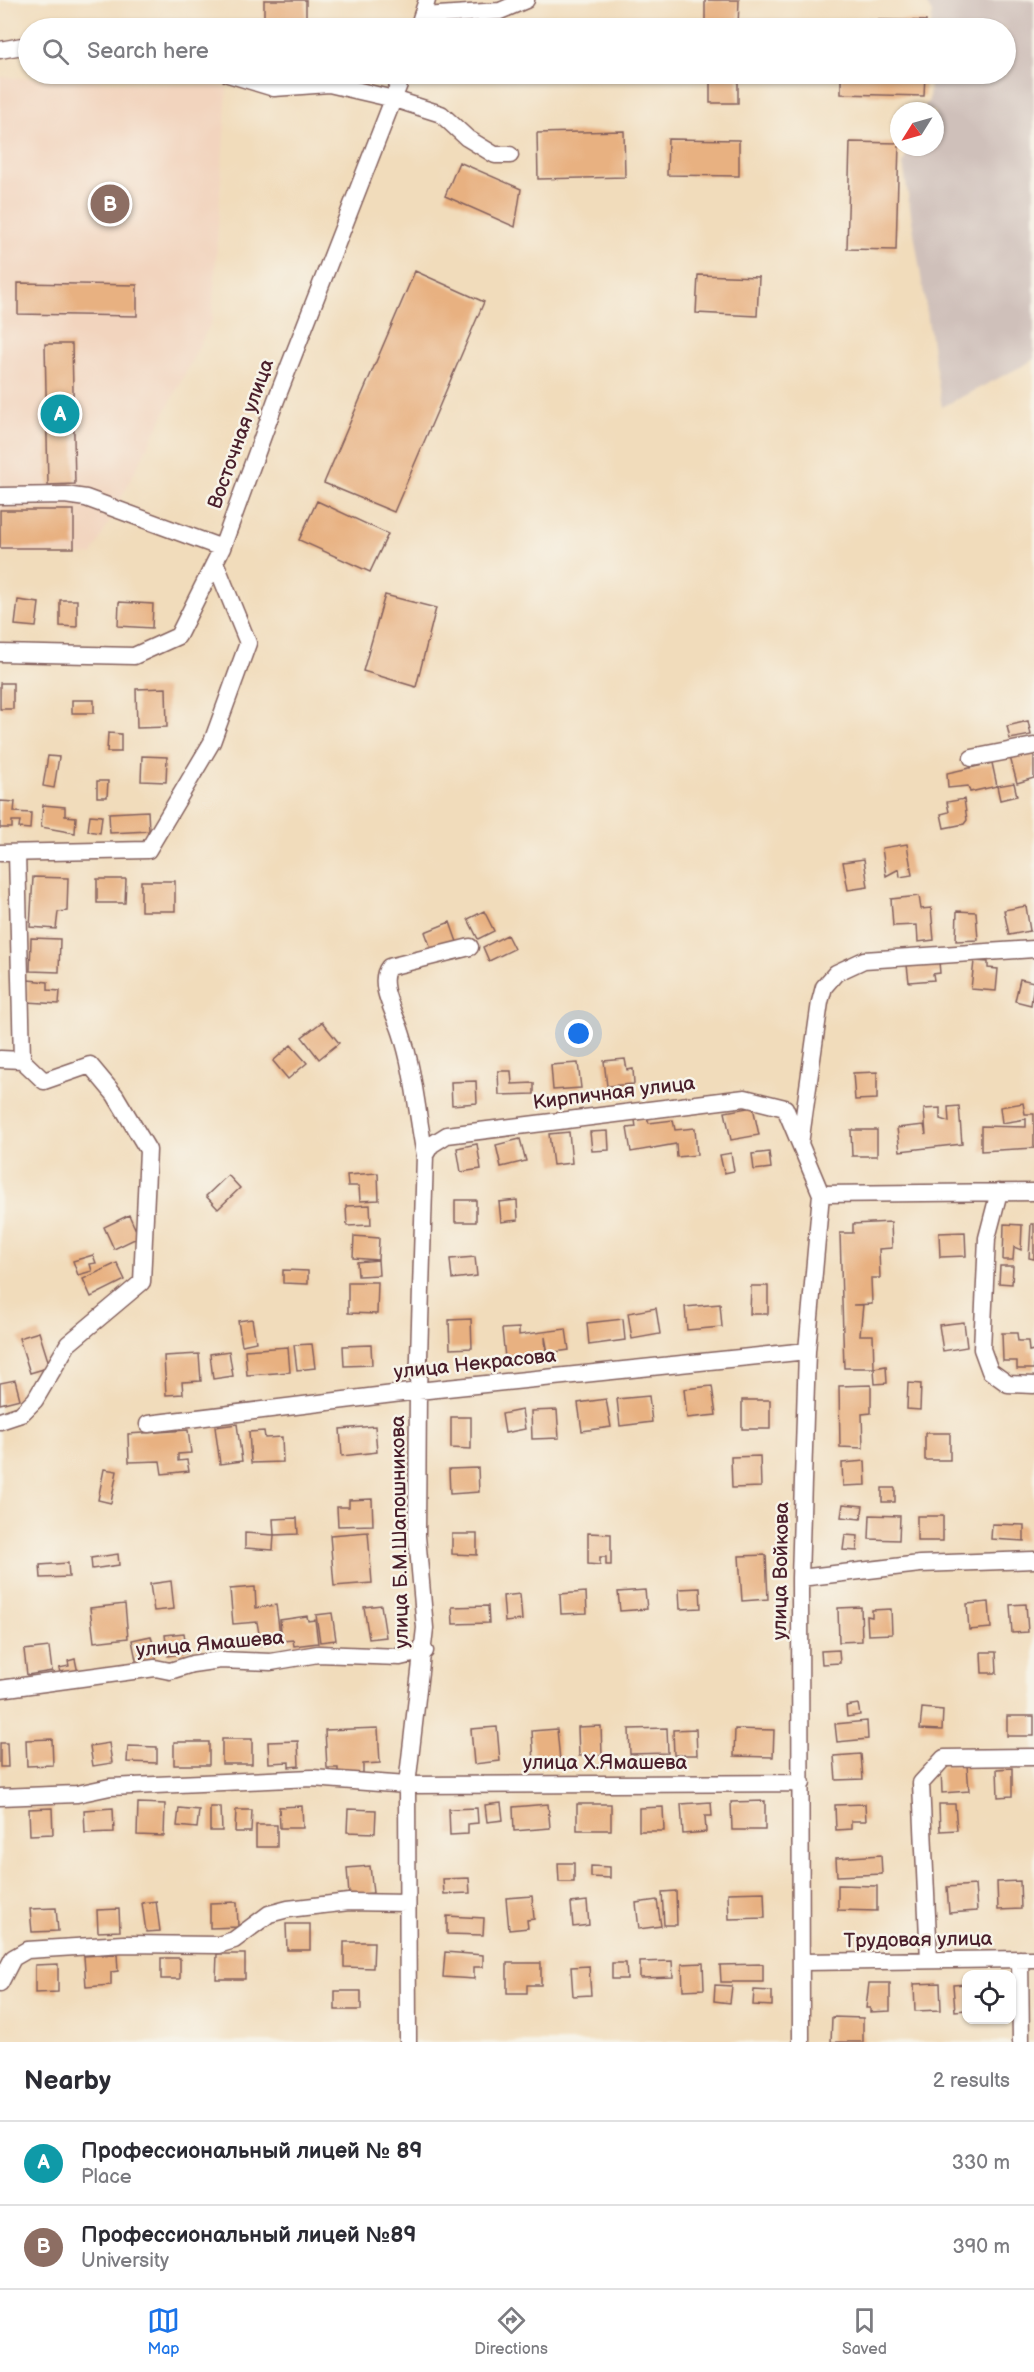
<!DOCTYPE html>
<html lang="en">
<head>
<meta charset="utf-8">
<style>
	body { margin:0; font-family:"Balsamiq Sans",sans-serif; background:#f7f7f7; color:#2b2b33 }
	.controls { position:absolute; right:18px; bottom:18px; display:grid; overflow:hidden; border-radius:12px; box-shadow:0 2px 4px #0004 }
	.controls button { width:54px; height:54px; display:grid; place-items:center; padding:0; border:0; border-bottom:2px solid #e1e1e2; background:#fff; color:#2b2b33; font:30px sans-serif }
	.compass { position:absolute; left:890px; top:102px; width:54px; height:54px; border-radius:50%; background:#fff; box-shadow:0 2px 4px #0004; rotate:233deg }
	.you { position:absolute; left:579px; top:1034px; width:21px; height:21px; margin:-15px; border:4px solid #fff; border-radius:50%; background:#1a73e8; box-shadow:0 0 0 9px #1a73e833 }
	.badge { display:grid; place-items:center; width:39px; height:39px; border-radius:50%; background:#1a73e8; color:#fff; font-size:20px; font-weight:700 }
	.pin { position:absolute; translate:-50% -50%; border:3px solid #fff; box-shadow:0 2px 6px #0006 }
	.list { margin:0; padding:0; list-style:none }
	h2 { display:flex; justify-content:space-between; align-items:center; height:78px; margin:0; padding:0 24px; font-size:26px }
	h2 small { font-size:20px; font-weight:400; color:#7c7c81 }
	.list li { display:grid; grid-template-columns:39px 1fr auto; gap:18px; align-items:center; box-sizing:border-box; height:84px; padding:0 24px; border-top:2px solid #e1e1e2 }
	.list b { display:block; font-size:22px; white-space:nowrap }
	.list p { margin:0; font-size:20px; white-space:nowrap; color:#7c7c81 }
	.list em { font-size:20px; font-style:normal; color:#7c7c81 }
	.icon { flex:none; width:33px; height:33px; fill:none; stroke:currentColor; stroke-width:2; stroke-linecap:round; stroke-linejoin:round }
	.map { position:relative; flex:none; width:1034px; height:2042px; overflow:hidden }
	.search { position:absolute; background:#fff; box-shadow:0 2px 4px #0004; left:18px; right:18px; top:18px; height:66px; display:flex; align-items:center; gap:15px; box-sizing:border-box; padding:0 21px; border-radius:33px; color:#7c7c81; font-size:22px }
	.sheet { height:246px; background:#fff }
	nav { display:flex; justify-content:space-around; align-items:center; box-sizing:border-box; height:84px; border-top:2px solid #e1e1e2; background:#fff; font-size:16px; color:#7c7c81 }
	nav a { display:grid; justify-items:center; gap:3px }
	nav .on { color:#1a73e8 }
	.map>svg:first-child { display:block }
</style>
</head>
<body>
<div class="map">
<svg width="1034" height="2042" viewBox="0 0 1034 2042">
	<rect width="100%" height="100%" fill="#f7f3e8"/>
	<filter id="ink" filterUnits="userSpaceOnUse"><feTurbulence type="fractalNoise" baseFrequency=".0167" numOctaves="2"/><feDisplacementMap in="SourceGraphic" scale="12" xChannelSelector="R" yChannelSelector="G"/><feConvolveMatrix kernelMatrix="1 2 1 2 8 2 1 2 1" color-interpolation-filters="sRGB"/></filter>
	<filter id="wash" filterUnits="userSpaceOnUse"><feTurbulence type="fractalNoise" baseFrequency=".008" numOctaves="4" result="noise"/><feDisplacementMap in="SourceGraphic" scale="24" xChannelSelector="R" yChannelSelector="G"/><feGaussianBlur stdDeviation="1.35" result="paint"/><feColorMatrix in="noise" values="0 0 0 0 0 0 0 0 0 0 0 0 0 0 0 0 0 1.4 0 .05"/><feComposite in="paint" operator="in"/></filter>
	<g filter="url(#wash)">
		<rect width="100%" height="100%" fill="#f1dcbb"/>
		<path fill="#f2d4be" d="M0 77 227 87 212 321 92 555 0 552Z"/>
		<path fill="#cfc0ba" d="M924 0H1034V360L942 407 903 164 909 147H935V111H921L929 100 930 74H1006V28H931L932 13Z"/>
		<g id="blocks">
			<path fill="#e8b181" d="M264 0H306V28H264Z
				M705 0H739L738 28H655L656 24H705Z
				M842 19 926 21V28H842Z
				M710 74H738V103H710Z
				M841 74H925L924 96 841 94Z
				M624 131 625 177 538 179 537 133Z
				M668 139 739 140V176L667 175Z
				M850 142 899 143 896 250 847 249Z
				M459 162 521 189 515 227 445 196Z
				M415 271 484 302 394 512 324 483Z
				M698 275 759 277 757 316 696 313Z
				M18 283 137 285V316L18 314Z
				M45 344H72L75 484 48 485Z
				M317 501 388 534 370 572 299 540Z
				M0 510H74V548H0Z
				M385 595 436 608 416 687 363 671Z
				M18 600 39 603 36 627 15 625Z
				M60 600H77V627L60 626Z
				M119 602 153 604 152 628 118 626Z
				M0 683H13V709H0Z
				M166 688 167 727 137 728 136 689Z
				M72 700H94V713H72Z
				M1028 721 1031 735 1010 739 1007 726Z
				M108 733 121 734V752H107Z
				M1034 751V778L1017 783 1010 757Z
				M48 756 59 757 54 788 43 786Z
				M142 756 167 757 166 782 141 781Z
				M992 763 997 786 970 792 968 786 948 788 947 773Z
				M97 781H108L107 797H97Z
				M1014 783 1017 796 1000 800 997 786Z
				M964 799 967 820 964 824 944 828 941 814 949 812 947 802Z
				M0 801 15 802 14 812 31 813 30 829 19 828 20 821H12V828H0Z
				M43 805 65 807V816L76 817 75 833 41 827Z
				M148 811 149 831 110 833 109 813Z
				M90 815 102 816 100 833 88 831Z
				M907 844 912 875 900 877 899 869 886 876 882 848Z
				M864 859 868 887 848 890 843 862Z
				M33 877 68 878 67 911 58 912 56 929 30 927Z
				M97 879H126L125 903H97Z
				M141 881H175V911H141Z
				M919 896 921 909 931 908 934 940 918 942 917 925 893 926 891 899Z
				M1026 906 1030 931 1009 935 1004 910Z
				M484 911 494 931 478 939 468 919Z
				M957 911 976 912 978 940 956 941Z
				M450 922 457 942 432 951 425 932Z
				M507 935 514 949 489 961 483 947Z
				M31 938 60 939 59 972 30 971Z
				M974 961 988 962V968L998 969 996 991 971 989Z
				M939 962 940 973 933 974 934 980 909 982 907 965Z
				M1020 979 1034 982 1031 1005 1015 1001Z
				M28 980 48 982V990L60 991 59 1004 27 1002Z
				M322 1022 339 1043 319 1059 302 1037Z
				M291 1045 307 1063 288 1079 273 1061Z
				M625 1059 627 1070 633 1069 634 1084 607 1086 604 1061Z
				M578 1063 581 1088 553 1090 551 1065Z
				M498 1071H511L512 1084 534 1083V1094L499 1095Z
				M877 1072V1099L855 1100 853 1073Z
				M476 1081 477 1103 452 1105 451 1082Z
				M1023 1103 1025 1114H1034V1148L981 1151V1126L1026 1127V1119L1002 1123 1000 1107Z
				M959 1106 962 1144 900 1151 897 1128 924 1125 926 1135 924 1109 940 1108V1119L949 1122 948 1107Z
				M753 1107 759 1135 731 1140 725 1112Z
				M647 1118 649 1123 673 1120 675 1130 695 1128 697 1155 677 1157 676 1144 631 1152 627 1128 636 1127 635 1120Z
				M851 1130H877V1156H852Z
				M608 1131 609 1150 592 1151 590 1132Z
				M569 1132 572 1163 553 1165 549 1134Z
				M520 1139 526 1161 501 1167 496 1145Z
				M477 1144 481 1169 461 1172 457 1148Z
				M769 1152 771 1168 754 1170 752 1154Z
				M731 1153 734 1171 724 1173 720 1155Z
				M378 1173 379 1200 360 1201 359 1186H348L347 1175Z
				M228 1175 240 1188 218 1209 206 1196Z
				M455 1200H476V1222H455Z
				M517 1200 518 1220 501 1222 499 1202Z
				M370 1205 371 1225 347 1226 346 1206Z
				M129 1215 139 1237 114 1249 104 1227Z
				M891 1222 892 1248 879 1249 880 1278H871L872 1304 853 1305H863L860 1335H873L874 1368 886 1366 887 1383 875 1384 874 1368H844L840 1233H853V1224Z
				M1004 1224 1022 1225 1021 1250 1014 1247 1013 1260H1003Z
				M1031 1224H1034V1259L1029 1258Z
				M965 1232 966 1256 940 1257 939 1233Z
				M354 1236 379 1238 378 1260 353 1258Z
				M93 1255 96 1263 90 1264 92 1271 78 1275 73 1261Z
				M475 1257 477 1276 452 1279 450 1259Z
				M378 1260 379 1275 358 1276 357 1262Z
				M117 1263 125 1280 91 1297 83 1279Z
				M1000 1266H1013L1012 1284 999 1283Z
				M283 1270 308 1271V1284L283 1283Z
				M348 1282H378L377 1314 348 1313Z
				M751 1286H768V1314H750Z
				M720 1304 722 1327 687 1330 685 1307Z
				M656 1308 660 1334 632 1339 628 1313Z
				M252 1319 256 1342 242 1345 238 1321Z
				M471 1319 472 1348 450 1349 449 1320Z
				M623 1319 625 1340 589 1345 587 1323Z
				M964 1322 967 1347 943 1351 939 1325Z
				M519 1328V1335L566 1329 569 1350 548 1353 545 1337 546 1354 505 1358 502 1329Z
				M39 1332 50 1367 30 1373 19 1338Z
				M1002 1333H1017L1018 1341H1028L1029 1351 1034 1350V1369H1017V1361H1003Z
				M312 1344 315 1368 297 1370 294 1345Z
				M371 1345 372 1365 344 1366 343 1346Z
				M288 1347 290 1372 247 1375 245 1350Z
				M229 1351 233 1376 213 1379 210 1354Z
				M199 1354 201 1381 182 1382 183 1394 166 1395 164 1356Z
				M15 1380 20 1399 0 1404V1383Z
				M908 1383 921 1384 920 1410 907 1409Z
				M871 1385V1413L862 1414 863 1448 840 1447 839 1386Z
				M712 1386 716 1415 687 1418 684 1389Z
				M649 1396 652 1422 620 1426 617 1399Z
				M606 1399 611 1427 582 1431 578 1403Z
				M742 1400H770V1429H742Z
				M522 1410 525 1429 505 1433 502 1414Z
				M557 1410 559 1438 532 1439 531 1411Z
				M451 1417H471V1449L451 1448Z
				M237 1424 242 1461 220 1464 215 1427Z
				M375 1426 377 1452 342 1456 340 1429Z
				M188 1430 191 1453 178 1454V1461L187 1460 189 1471 162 1474 160 1461 129 1462 128 1434Z
				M264 1431 265 1438 282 1437 283 1462 251 1463 249 1432Z
				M925 1433H950V1460H925Z
				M760 1456 761 1487 732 1488 731 1457Z
				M865 1461 866 1485 843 1486 842 1463Z
				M478 1468 479 1492 450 1494 449 1469Z
				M104 1469 117 1471 111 1503 98 1500Z
				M882 1488H895V1502H882Z
				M372 1499 373 1525 338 1526 337 1507H349V1500Z
				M843 1504 863 1506 861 1519 841 1517Z
				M870 1515 900 1516 899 1540 869 1539Z
				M917 1516H943V1541H917Z
				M297 1518 298 1534 274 1535 273 1550 245 1548V1533L274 1535 273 1519Z
				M992 1524 1024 1525V1541L991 1539Z
				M368 1532 372 1583 334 1586 330 1535Z
				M588 1533 611 1534V1565H606V1557H600V1565L588 1564Z
				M452 1534H477V1555L452 1554Z
				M845 1535 858 1536 857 1551 843 1550Z
				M118 1554 119 1565 92 1569 91 1558Z
				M766 1555 768 1599 742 1601 739 1556Z
				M68 1563 69 1577 41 1578 40 1565Z
				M171 1581 174 1609 154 1611 150 1584Z
				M255 1587 256 1608 276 1605 281 1642 261 1645 257 1622 233 1624 230 1589Z
				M700 1588 701 1608 680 1609 679 1589Z
				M645 1590 647 1609 620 1611 618 1592Z
				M586 1592 587 1613 561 1614 560 1594Z
				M520 1594 522 1620 505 1622 503 1596Z
				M989 1602 991 1628 969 1630 967 1604Z
				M125 1604 128 1638 94 1642 90 1608Z
				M1026 1604 1028 1632 1012 1633 1010 1605Z
				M381 1605 386 1637 369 1639 364 1607Z
				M488 1606 489 1623 453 1624 452 1607Z
				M861 1607 862 1641 839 1642 838 1608Z
				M891 1609 892 1634 868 1635 867 1616 872 1617V1610Z
				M332 1613 336 1640 320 1642 316 1615Z
				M307 1616 308 1621 315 1620 318 1643 294 1646 293 1640 282 1641 280 1620Z
				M184 1633 187 1653 168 1656 165 1635Z
				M151 1636 157 1661 137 1665 132 1640Z
				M49 1647 52 1671 27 1675 24 1650Z
				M839 1650 840 1663 822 1664 821 1651Z
				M981 1652H996L997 1673H982Z
				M75 1659 78 1673 61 1677 59 1668 69 1666 68 1661Z
				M858 1704 860 1715 847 1717 846 1706Z
				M922 1708 943 1710 942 1730 920 1729Z
				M1007 1716H1034V1736H1007Z
				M867 1721 868 1739 837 1742 835 1724Z
				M601 1726 602 1755 579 1756 578 1727Z
				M497 1727 500 1761 474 1764 471 1729Z
				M378 1728 380 1763 363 1764V1773L338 1774V1768H327L325 1730Z
				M667 1728 668 1753 630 1754 629 1729Z
				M557 1729 560 1761 534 1763 532 1731Z
				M696 1729 697 1755H674L673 1730Z
				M735 1729 774 1730 773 1757 734 1756Z
				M52 1739 53 1765 27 1766 26 1740Z
				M222 1739H252V1764H222Z
				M298 1741 299 1766 289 1767V1762L269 1763 268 1742Z
				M174 1742H209V1765H174Z
				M0 1743H7L8 1767H0Z
				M109 1743 112 1763 93 1766 90 1746Z
				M128 1746 157 1747V1763L127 1762Z
				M861 1754 863 1779 836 1780 834 1756Z
				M967 1765 969 1791 942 1793 941 1767Z
				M1012 1768V1796L998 1797 997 1769Z
				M765 1801V1830H732L731 1802Z
				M711 1802 712 1816H705L706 1832 683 1834 681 1804Z
				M138 1803 165 1804 164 1836 137 1835Z
				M501 1803 503 1820 487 1822 485 1805Z
				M548 1804 550 1828 514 1831 513 1807Z
				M577 1804H611V1830H577Z
				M865 1804 866 1821H851V1829L836 1830 835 1805Z
				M939 1804H955L957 1830 940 1831Z
				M302 1806 303 1828H280L279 1807Z
				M210 1807H221L222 1831H210Z
				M663 1807 664 1831H639V1808Z
				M52 1808 53 1834 30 1835 29 1809Z
				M113 1808 114 1832 85 1833 84 1810Z
				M179 1808 199 1810 197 1828 177 1826Z
				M477 1808 478 1823 468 1824V1834L450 1835 449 1809Z
				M348 1809 376 1810 375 1833 347 1832Z
				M236 1810H252L251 1832H235Z
				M256 1825H277V1847H256Z
				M881 1855 882 1874 837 1876 836 1858Z
				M558 1863H574V1882H559Z
				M370 1866 373 1893 349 1895 347 1868Z
				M591 1866 610 1867V1878L591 1877Z
				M469 1878 470 1893 444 1894 443 1879Z
				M1020 1881 1021 1909 998 1910 997 1882Z
				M838 1885 877 1886V1911L838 1910Z
				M975 1885 977 1911 949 1913 947 1887Z
				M676 1891 677 1925H664L662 1892Z
				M764 1892 765 1918 729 1919 728 1893Z
				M532 1896 534 1919 527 1920 528 1928 509 1930 506 1898Z
				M657 1900 661 1926 639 1929 636 1903Z
				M156 1901 160 1931 146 1932 142 1903Z
				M587 1901 589 1925 573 1927 571 1903Z
				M237 1902 238 1927 210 1928V1903Z
				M56 1908 58 1931 32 1932 30 1909Z
				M119 1909 120 1931 98 1932 97 1910Z
				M447 1916 484 1918 483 1935 447 1934Z
				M286 1924H310V1950H287Z
				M344 1942H374L373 1968 344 1967Z
				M445 1952 483 1955V1967H474V1979L443 1977Z
				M117 1954 118 1971 111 1972V1985L86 1987 84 1956Z
				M217 1954H245V1979H216Z
				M161 1958H180V1979H161Z
				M672 1961 673 1977 640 1978V1962Z
				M507 1963H541V1985H527V1993H507Z
				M612 1963H626L627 1979H612Z
				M703 1963 704 1989 683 1990 682 1964Z
				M58 1964V1992L35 1993V1965Z
				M763 1964V1982H721L720 1965Z
				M589 1966 591 1995 573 1996 571 1967Z
				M869 1983H890V2011L870 2012V2008H866Z
				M940 1983 941 2010 915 2011 914 1984Z
				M966 1984V2010L955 2011 953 1985Z
				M715 1985 732 1986 730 2003 714 2001Z
				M754 1990 772 1991V2006L753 2005Z
				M335 1991H361V2010H335Z
				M832 2017 863 2018V2042H831Z"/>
		</g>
	</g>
	<g filter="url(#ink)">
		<use href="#blocks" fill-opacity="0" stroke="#84615d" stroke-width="1.5"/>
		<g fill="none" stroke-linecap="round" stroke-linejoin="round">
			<g stroke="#84615d" stroke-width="19">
				<path id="minor" d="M423 16 500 11 526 0
					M418 28 427 0
					M0 50 28 45
					M228 74 274 88 329 84 394 99 441 114 467 138 495 155H510
					M0 496 65 495 86 498 222 548
					M0 653 134 656 178 636 222 548 276 400 403 74
					M972 758 1034 746
					M0 853 148 850 212 742 248 643 215 562
					M17 853 22 1060
					M0 1059 22 1060
					M800 1144 820 1002 824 987 836 973 864 960 1034 949
					M425 1155C417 1114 414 1071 401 1032 396 1015 376 983 389 967L470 947
					M999 1192 987 1238 982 1349 990 1371 1008 1384 1034 1385
					M821 1194 1034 1192
					M0 1421 21 1414 35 1400 68 1344 142 1282 148 1150 115 1095 90 1065 44 1081 22 1060
					M148 1424 418 1391 807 1351
					M800 1578 920 1564 1034 1560
					M0 1689 155 1668 170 1671 192 1664 220 1660 271 1662 318 1654 400 1657 425 1651
					M0 1797 77 1794 110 1787 312 1778 407 1785 802 1783
					M1020 1959 1021 2042
					M929 1960 921 1783 944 1758 1034 1757
					M803 1962 1034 1959
					M0 1983 13 1958 27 1950 124 1944 218 1945 234 1940 269 1914 288 1909 349 1902 407 1903
					M408 2042 407 1785 425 1628 417 1536 418 1391 425 1155 431 1145 447 1135 745 1098 785 1108 821 1194 807 1351 800 1578 801 2042"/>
			</g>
			<use href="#minor" stroke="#fff" stroke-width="16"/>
		</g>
	</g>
	<g text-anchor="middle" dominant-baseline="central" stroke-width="5" stroke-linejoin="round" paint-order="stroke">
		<g font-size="20" fill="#4a1f2b" stroke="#f7f3e8">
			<text transform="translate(241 434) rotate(-70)">Восточная улица</text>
			<text transform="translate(614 1093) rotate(-7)">Кирпичная улица</text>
			<text transform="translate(475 1364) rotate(-6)">улица Некрасова</text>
			<text transform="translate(400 1532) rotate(-91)">улица Б.М.Шапошникова</text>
			<text transform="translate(781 1571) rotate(-89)">улица Войкова</text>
			<text transform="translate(210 1644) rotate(-5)">улица Ямашева</text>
			<text x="605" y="1763">улица Х.Ямашева</text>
			<text transform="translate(918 1940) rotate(-1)">Трудовая улица</text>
		</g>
	</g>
</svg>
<div class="controls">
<button><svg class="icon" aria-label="locate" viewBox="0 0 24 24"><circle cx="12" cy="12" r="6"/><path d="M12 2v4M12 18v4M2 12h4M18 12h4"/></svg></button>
</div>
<svg class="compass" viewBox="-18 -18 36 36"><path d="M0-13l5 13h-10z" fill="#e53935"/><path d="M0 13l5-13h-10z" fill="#7c7c81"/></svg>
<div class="you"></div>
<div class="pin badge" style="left:60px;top:414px;background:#0f9aa8">A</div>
<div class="pin badge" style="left:110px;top:204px;background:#8d6e63">B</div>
<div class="search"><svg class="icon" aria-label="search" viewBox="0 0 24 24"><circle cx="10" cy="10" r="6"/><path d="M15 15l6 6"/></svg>Search here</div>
</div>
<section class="sheet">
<h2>Nearby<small>2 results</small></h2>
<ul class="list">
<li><span class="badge" style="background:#0f9aa8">A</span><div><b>Профессиональный лицей № 89</b><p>Place</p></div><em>330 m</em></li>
<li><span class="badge" style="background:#8d6e63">B</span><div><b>Профессиональный лицей №89</b><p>University</p></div><em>390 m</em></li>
</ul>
</section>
<nav>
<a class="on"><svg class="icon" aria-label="map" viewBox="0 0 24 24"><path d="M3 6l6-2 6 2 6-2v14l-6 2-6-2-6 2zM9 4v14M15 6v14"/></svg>Map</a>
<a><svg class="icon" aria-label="directions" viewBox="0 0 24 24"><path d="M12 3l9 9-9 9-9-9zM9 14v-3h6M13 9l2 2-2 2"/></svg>Directions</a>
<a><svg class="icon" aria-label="saved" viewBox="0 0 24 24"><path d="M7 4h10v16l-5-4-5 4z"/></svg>Saved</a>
</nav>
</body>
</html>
